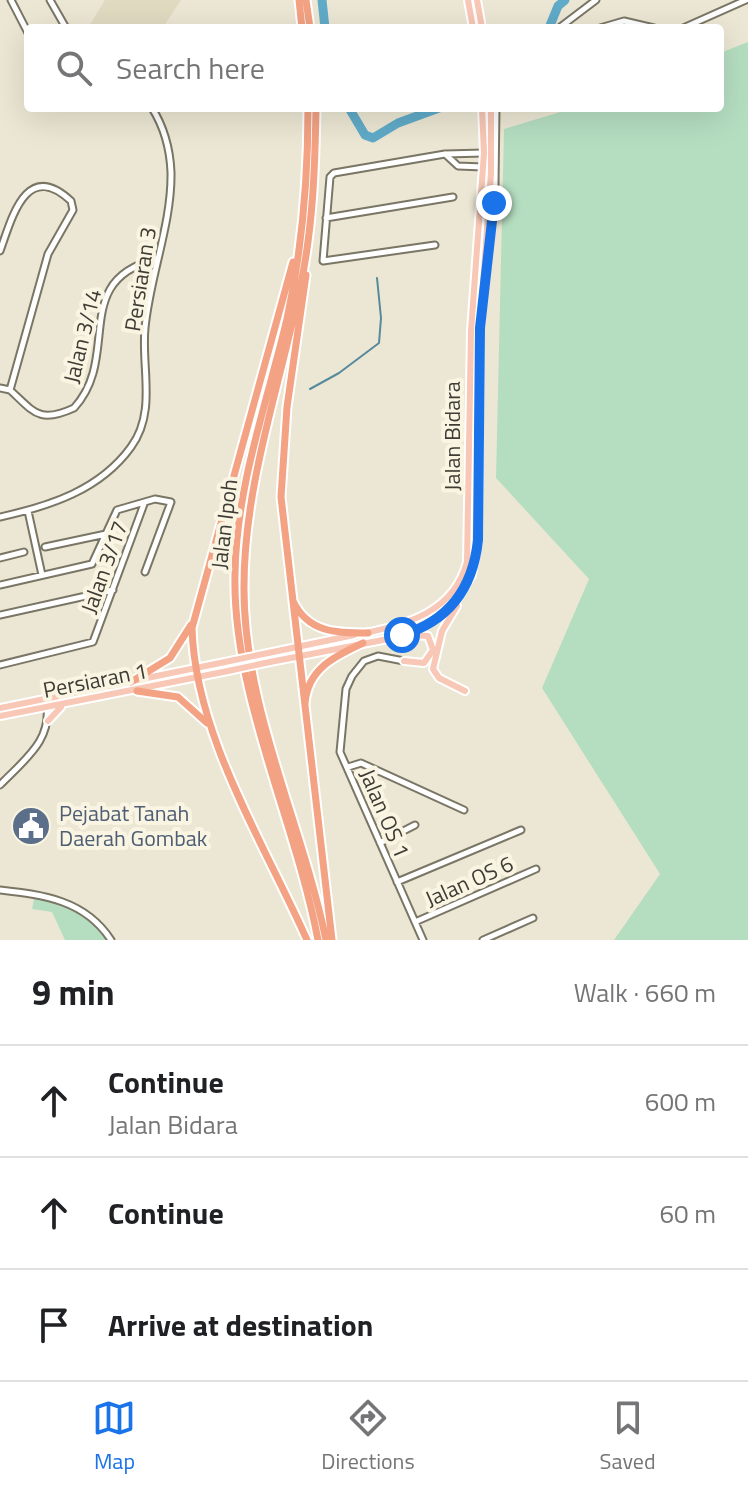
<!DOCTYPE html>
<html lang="en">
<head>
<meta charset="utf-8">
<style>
	body { margin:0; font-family:"Titillium Web",sans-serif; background:#f2f2f2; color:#202124 }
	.stop { position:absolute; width:24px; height:24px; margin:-18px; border:6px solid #1a73e8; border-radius:50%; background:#fff }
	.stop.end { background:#1a73e8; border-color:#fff; box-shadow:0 2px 8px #0008 }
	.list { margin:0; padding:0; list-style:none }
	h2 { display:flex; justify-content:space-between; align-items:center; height:104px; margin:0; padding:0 32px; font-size:34px }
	h2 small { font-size:26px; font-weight:400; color:#757577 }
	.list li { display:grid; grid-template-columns:52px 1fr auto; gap:24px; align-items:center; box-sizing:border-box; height:112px; padding:0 32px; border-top:2px solid #e0e0e0 }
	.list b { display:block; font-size:30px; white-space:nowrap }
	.list p { margin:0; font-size:26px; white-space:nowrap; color:#757577 }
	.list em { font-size:26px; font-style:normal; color:#757577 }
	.icon { flex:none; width:44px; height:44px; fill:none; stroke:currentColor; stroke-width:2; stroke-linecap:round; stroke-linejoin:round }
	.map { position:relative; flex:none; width:748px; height:940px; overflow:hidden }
	.search { position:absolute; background:#fff; box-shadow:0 8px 32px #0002; left:24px; right:24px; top:24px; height:88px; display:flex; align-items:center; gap:20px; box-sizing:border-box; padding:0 28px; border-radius:8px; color:#757577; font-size:30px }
	.sheet { height:440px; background:#fff }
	nav { display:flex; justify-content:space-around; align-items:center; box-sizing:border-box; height:112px; border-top:2px solid #e0e0e0; background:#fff; font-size:22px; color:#757577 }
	nav a { display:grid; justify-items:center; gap:4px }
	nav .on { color:#1a73e8 }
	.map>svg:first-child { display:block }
</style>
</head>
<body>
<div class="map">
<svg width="748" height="940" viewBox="0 0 748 940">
	<rect width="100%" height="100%" fill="#ece7d4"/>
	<path fill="#e0dac1" d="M105 0H181L164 26 88 28Z"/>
	<path fill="#b5dec1" d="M748 42V940H614L660 874 542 688 589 579 496 478 504 129 574 108H720V53Z
		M34 899C61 899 91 916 106 940H65L52 912 32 909Z"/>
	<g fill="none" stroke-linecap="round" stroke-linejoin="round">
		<path stroke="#568a9c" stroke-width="2" d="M310 389 339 373 379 343 381 318 377 278"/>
		<path stroke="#60abc8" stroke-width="9" d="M322 0 325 28
			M549 28 558 6 565 0
			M349 108 365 135 373 138 398 123 439 108"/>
		<g stroke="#7a7665" stroke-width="9">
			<path id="minor" d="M11 0 28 33
				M50 0 66 28
				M559 28 596 0
				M600 28 624 21 654 28
				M683 28 746 0
				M445 154 458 166 483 167
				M326 218 453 197
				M490 227 495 185 496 108
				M435 245 323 261 330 177 334 173 445 154 484 153
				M0 251C12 218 26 159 71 201L73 210 48 254 10 390
				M0 388 10 390
				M10 390C34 412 39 424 74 408 122 356 69 280 157 259
				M28 511 42 575
				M0 517C50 506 100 490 131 447 157 412 141 367 145 328 150 275 172 224 171 172 170 149 164 127 152 108
				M45 547 106 534
				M0 558 24 552
				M0 585 92 564 117 510 155 499 171 502 145 572
				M0 615 113 590
				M404 661 378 656 364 661 352 676 346 689 340 752 423 940
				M0 665 93 642 144 504
				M348 767 361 763 464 810
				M0 785C25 759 54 740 46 700
				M380 843 415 825
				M397 882 521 830
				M0 890C44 895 85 900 111 940
				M415 922 536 869
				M483 940 533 918"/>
		</g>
		<g stroke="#fff" stroke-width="10">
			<path id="major" d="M468 0 473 28
				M477 0 482 28
				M457 606 442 631 433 669 439 678 465 691
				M365 633C409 624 454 611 467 562L471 331 484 153 482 108
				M268 653 354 635
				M404 661 424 663 433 650 428 636 413 635
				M270 662 388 639 424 627 454 605 472 575 478 540 480 328 491 173V108
				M0 708 225 662
				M0 716 228 671
				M48 721 61 707"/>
		</g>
		<g stroke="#fff" stroke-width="11">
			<path id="highway" d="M299 0 302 28
				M306 0 310 28
				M308 108C308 179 302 250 287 319 267 403 236 487 235 574 232 694 296 822 318 940
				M316 108C315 166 313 226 301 283 281 383 244 483 244 586 243 707 302 823 326 940
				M293 262 192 628C195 735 264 843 307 940
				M306 275 287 407 281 497 332 940
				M293 601C308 633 337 633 368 633
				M131 682 170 658 191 625
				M137 691 178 697 207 723
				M305 704C307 669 335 656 363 643"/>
		</g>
		<use href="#minor" stroke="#fff" stroke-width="5"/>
		<use href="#major" stroke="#f8c7b5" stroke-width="6"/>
		<use href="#highway" stroke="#f3a283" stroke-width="7"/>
		<g stroke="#fff" stroke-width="10" stroke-linecap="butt">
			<path id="major-bridge" d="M225 662 268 653
				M228 671 270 662"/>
		</g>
		<use href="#major-bridge" stroke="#f8c7b5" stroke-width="6"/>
	</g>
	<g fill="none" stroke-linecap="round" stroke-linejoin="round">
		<path stroke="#1a73e8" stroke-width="10" d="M402 635C449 621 473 588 478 540L480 328 494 203"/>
	</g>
	<defs>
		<g id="civic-disc" transform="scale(2)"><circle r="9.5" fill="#5c6f8a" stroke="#f9f5e2"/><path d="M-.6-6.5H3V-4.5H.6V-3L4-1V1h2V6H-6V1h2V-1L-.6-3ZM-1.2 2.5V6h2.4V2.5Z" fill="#fff"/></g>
	</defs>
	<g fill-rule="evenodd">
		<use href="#civic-disc" x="31" y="826"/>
	</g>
	<g text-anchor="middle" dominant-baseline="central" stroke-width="8" stroke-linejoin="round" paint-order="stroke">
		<g font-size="22" fill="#3e3c35" stroke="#f9f5e2">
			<text transform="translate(140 279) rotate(-81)">Persiaran 3</text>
			<text transform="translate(82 336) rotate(-76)">Jalan 3/14</text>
			<text transform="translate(452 436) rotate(-90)">Jalan Bidara</text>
			<text transform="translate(224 524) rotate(-83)">Jalan Ipoh</text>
			<text transform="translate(104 567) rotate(-70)">Jalan 3/17</text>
			<text transform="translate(95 680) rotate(-11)">Persiaran 1</text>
			<text transform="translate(385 813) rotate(67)">Jalan OS 1</text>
			<text transform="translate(469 881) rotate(-24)">Jalan OS 6</text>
		</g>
		<g font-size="22" fill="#4e5e75" stroke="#f9f5e2" text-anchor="start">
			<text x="59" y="813">Pejabat Tanah<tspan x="59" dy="25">Daerah Gombak</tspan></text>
		</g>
	</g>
</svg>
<div class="stop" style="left:402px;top:635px"></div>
<div class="stop end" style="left:494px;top:203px"></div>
<div class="search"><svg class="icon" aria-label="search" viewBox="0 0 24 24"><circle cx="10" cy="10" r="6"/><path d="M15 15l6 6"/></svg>Search here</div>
</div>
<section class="sheet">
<h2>9 min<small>Walk · 660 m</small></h2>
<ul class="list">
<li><svg class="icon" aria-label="ahead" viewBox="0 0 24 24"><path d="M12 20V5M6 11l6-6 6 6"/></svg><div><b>Continue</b><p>Jalan Bidara</p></div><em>600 m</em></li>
<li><svg class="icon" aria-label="ahead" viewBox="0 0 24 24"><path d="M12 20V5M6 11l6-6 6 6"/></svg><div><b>Continue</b></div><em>60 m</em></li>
<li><svg class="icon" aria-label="arrive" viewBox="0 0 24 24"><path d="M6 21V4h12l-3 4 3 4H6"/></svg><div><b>Arrive at destination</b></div></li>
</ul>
</section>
<nav>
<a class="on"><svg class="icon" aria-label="map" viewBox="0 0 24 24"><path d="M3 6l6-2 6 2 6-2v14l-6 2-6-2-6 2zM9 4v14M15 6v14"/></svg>Map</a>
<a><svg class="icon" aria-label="directions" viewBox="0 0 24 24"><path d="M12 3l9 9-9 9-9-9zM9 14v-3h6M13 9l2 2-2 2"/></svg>Directions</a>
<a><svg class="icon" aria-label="saved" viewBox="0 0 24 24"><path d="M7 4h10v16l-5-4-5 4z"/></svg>Saved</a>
</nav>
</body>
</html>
